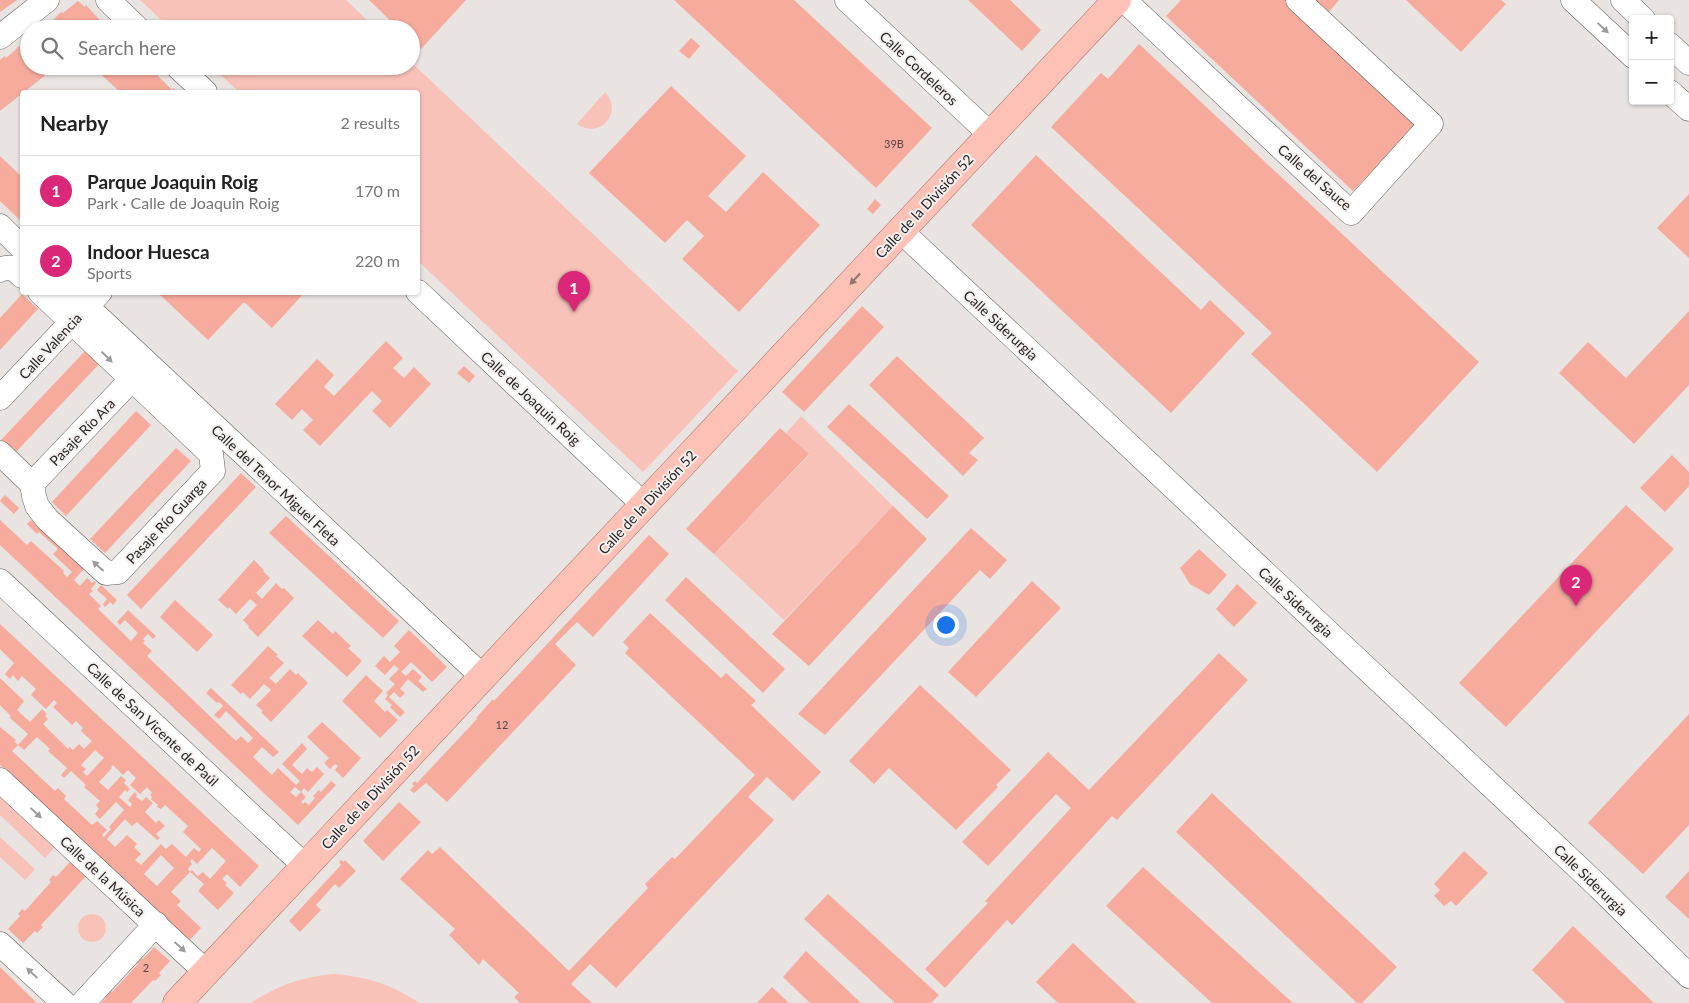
<!DOCTYPE html>
<html lang="en">
<head>
<meta charset="utf-8">
<style>
	body { margin:0; font-family:Lato,sans-serif; background:#f6f6f6; color:#222 }
	.controls { position:absolute; right:15px; top:15px; display:grid; overflow:hidden; border-radius:5px; box-shadow:0 1px 4px #0004 }
	.controls button { width:45px; height:45px; display:grid; place-items:center; padding:0; border:0; border-bottom:1px solid #e0e0e0; background:#fff; color:#222; font:25px sans-serif }
	.you { position:absolute; left:945px; top:624px; width:18px; height:18px; margin:-12px; border:4px solid #fff; border-radius:50%; background:#1a73e8; box-shadow:0 0 0 8px #1a73e833 }
	.badge { display:grid; place-items:center; width:32px; height:32px; border-radius:50%; background:#db2777; color:#fff; font-size:16px; font-weight:700 }
	.pin { position:absolute; translate:-50% -41px; filter:drop-shadow(0 1px 2px #0008) }
	.pin::after { content:''; position:absolute; top:26px; width:18px; height:15px; background:inherit; clip-path:polygon(0 0,100% 0,50% 100%) }
	.list { margin:0; padding:0; list-style:none }
	h2 { display:flex; justify-content:space-between; align-items:center; height:65px; margin:0; padding:0 20px; font-size:21px }
	h2 small { font-size:16px; font-weight:400; color:#767676 }
	.list li { display:grid; grid-template-columns:32px 1fr auto; gap:15px; align-items:center; box-sizing:border-box; height:70px; padding:0 20px; border-top:1px solid #e0e0e0 }
	.list b { display:block; font-size:19px; white-space:nowrap }
	.list p { margin:0; font-size:16px; white-space:nowrap; color:#767676 }
	.list em { font-size:16px; font-style:normal; color:#767676 }
	.icon { flex:none; width:28px; height:28px; fill:none; stroke:currentColor; stroke-width:2; stroke-linecap:round; stroke-linejoin:round }
	.map { position:relative; flex:none; width:1689px; height:1003px; overflow:hidden }
	.search { position:absolute; background:#fff; box-shadow:0 1px 4px #0004; left:20px; top:20px; width:400px; height:55px; display:flex; align-items:center; gap:12px; box-sizing:border-box; padding:0 18px; border-radius:28px; color:#767676; font-size:19px }
	.panel { position:absolute; background:#fff; box-shadow:0 1px 4px #0004; left:20px; top:90px; width:400px; height:205px; border-radius:5px }
	.map>svg:first-child { display:block }
</style>
</head>
<body>
<div class="map">
<svg width="1689" height="1003" viewBox="0 0 1689 1003">
	<rect width="100%" height="100%" fill="#e9e3e2"/>
	<path fill="#f8c2b8" d="M140 0H346L376 29H171Z
		M411 62 738 371 643 472 418 261V92H239L211 66H411Z
		M605 92C624 112 600 140 577 124Z
		M801 416 893 506 784 620 714 554 809 455 786 433Z
		M0 796 55 847 45 858 0 815Z
		M0 837 35 869 25 880 0 857Z
		M78 928a14 14 0 1 1 28 0a14 14 0 1 1-28 0Z
		M334 974C368 977 391 984 419 1003H251C279 985 301 977 334 974Z"/>
	<path fill="#f6ab9d" fill-rule="evenodd" d="M0 0H17L0 12Z
		M369 0H466L421 49 411 40V29H399Z
		M674 0H794L932 128 876 188Z
		M968 0H1010L1041 30 1022 51Z
		M1181 0H1290L1419 121 1353 191 1166 16Z
		M1312 0H1339L1327 14Z
		M1406 0H1501L1506 4 1461 52Z
		M78 1 85 7 86 5 108 29H44L61 12 63 13Z
		M29 38V66H57L0 111V60L5 56 6 58Z
		M691 38 700 46 689 59 679 51Z
		M1139 44 1479 362 1377 472 1251 354 1272 333 1051 127 1101 73 1108 79Z
		M92 66H150L159 75 158 76 172 90 173 88 177 92H120Z
		M671 86 746 156 708 196 726 212 763 172 820 225 739 312 682 259 704 236 687 220 665 243 589 173Z
		M1036 155 1201 310 1210 300 1245 333 1171 413 971 225Z
		M0 156 22 177V222L0 201Z
		M1689 194V258L1657 228Z
		M875 199 881 205 873 214 867 209Z
		M157 292H305L272 328 244 302 208 340Z
		M22 294 38 309 0 350V318Z
		M862 306 884 327 804 412 782 392Z
		M1689 311V385L1634 444 1559 373 1588 342 1626 378Z
		M386 341 403 358 393 368 404 378 414 367 431 384 390 428 372 411 382 401 372 391 320 446 303 430 313 420 302 409 292 420 275 404 317 359 334 375 324 387 334 396Z
		M86 350 100 363 15 453 1 440Z
		M897 356 984 438 969 453 978 460 963 476 869 385Z
		M464 366 475 376 469 383 457 373Z
		M849 404 949 496 927 519 827 427Z
		M136 411 151 425 66 516 52 502Z
		M780 428 809 454 714 554 686 529Z
		M176 448 191 461 105 553 90 539Z
		M1672 455 1689 472V486L1665 512 1640 488Z
		M241 473 256 487 141 609 127 595Z
		M5 495 19 508 14 514 0 501Z
		M1626 505 1674 549 1506 727 1459 683Z
		M893 506 927 539 809 666 772 634Z
		M286 516 399 621 383 638 269 533Z
		M0 520 27 545 31 541 64 571 63 573 67 577 72 572 53 554 58 549 39 532 37 534 27 524 31 520 84 569 74 580 80 586 87 578 92 583 94 581 96 583 91 589 93 591 89 594 101 606 98 609 131 641 138 633 125 620 120 625 117 622 128 610 156 636 153 639 148 634 143 639 145 641 143 643 152 651 147 656 216 722 236 741 241 736 248 743 253 738 226 711 219 719 214 715 223 706 219 702 217 703 206 693 211 688 279 752 273 757 262 747 253 757 272 775 278 768 296 785 300 781 282 764 302 743 307 749 292 765 302 774 307 768 312 772 317 767 324 774 308 792 304 788 301 792 295 787 290 792 296 797 301 792 306 797 301 802 303 804 305 802 309 805 315 798 313 796 319 790 321 792 331 781 336 785 298 825 0 545Z
		M971 528 1007 560 990 579 980 570 825 735 798 714Z
		M649 535 669 554 593 637 577 622 555 644 576 665 447 802 426 783 414 793 410 790 414 786 412 784 415 781 417 783 477 719 476 718 493 699 494 701Z
		M1199 549 1227 575 1209 595 1190 584 1180 568Z
		M254 560 264 570 263 571 270 578 256 593 262 599 276 583 282 589 284 588 294 598 258 637 248 627 249 626 243 620 257 605 250 599 236 614 229 607 228 609 218 600Z
		M686 577 785 669 763 693 665 600Z
		M1032 581 1061 608 976 697 948 672Z
		M1237 584 1257 603 1234 627 1216 609Z
		M101 585 117 600 113 605 110 602 105 607 103 604 107 599 97 590Z
		M175 600 213 635 197 652 160 617Z
		M650 613 721 678 726 673 756 701 751 705 821 772 793 801 767 777 748 797 774 820 616 988 590 964 571 984 592 1003H520L514 997 519 993 483 959 479 965 449 935 455 929 400 879 428 850 432 854 440 847 569 971 648 888 645 884 672 857 675 859 755 775 625 653 629 648 623 642Z
		M318 620 333 634 335 631 351 646 348 648 362 661 347 677 302 636Z
		M0 624 259 866 240 887 227 874 222 879 227 883 225 885 234 893 218 910 198 891 204 884 190 872 192 870 198 876 203 872 210 879 226 861 212 848 197 864 192 859 190 861 192 864 188 869 190 872 171 892 181 901 177 905 201 928 189 941 0 765V727L16 740 14 741 18 745 28 734 9 717 11 716 0 705V678L24 701 17 710 30 722 42 709 47 714 45 716 48 719 43 724 68 749 70 747 73 750 79 744 84 749 92 741 81 731 83 728 76 721 72 725 53 707 57 703 54 700 46 709 31 695 36 689 22 676 18 681 13 675 10 679 5 674 14 663 0 649ZM37 737 50 749 48 751 67 768 61 775 64 778 71 771 86 785 84 787 100 801 96 805 99 809 95 814 100 819 116 802 124 810 109 827 111 829 104 837 102 835 107 830 97 821 92 825 64 799 66 796 58 788 55 791 12 751 18 745 24 750ZM95 750 104 758 87 776 83 772 86 769 81 765ZM113 765 123 775 128 770 136 778 130 785 140 794 147 787 152 793 150 795 152 797 151 799 158 805 157 807 161 809 165 805 188 826 183 832 201 849 199 852 194 848 186 857 172 844 166 849 161 844 141 865 135 860 141 854 134 847 137 844 127 835 115 847 107 839 125 819 132 826 137 822 157 840 160 838 156 834 165 826 159 820 156 823 145 812 153 803 146 797 142 801 136 797 137 795 135 792 128 800 132 804 130 807 119 797 125 790 127 792 130 789 124 783 126 780 121 776 108 790 99 782 112 768 111 767ZM161 855 174 868 157 886 144 874Z
		M409 630 447 667 432 682 411 662 401 672 406 676 413 669 422 677 418 681 427 689 423 692 408 679 400 689 405 693 400 698 394 692 389 697 405 712 400 717 390 707 392 705 385 699 388 695 386 693 395 684 389 679 399 669 394 665 385 675 375 666 384 656 390 662 400 652 394 646Z
		M268 646 278 655 276 656 284 663 269 678 276 684 290 669 296 675 298 673 308 683 271 722 261 712 263 711 256 705 271 690 264 684 250 699 243 692 241 694 231 685Z
		M1219 653 1248 680 1117 820 1112 816 1012 925 1007 920 945 988 925 969 988 903 985 901 1071 808 1056 794 988 866 962 842 1048 752 1089 790Z
		M366 675 383 691 374 701 385 712 387 710 398 720 380 738 342 701Z
		M920 685 1011 770 996 785 998 787 956 830 889 768 874 784 849 761Z
		M1689 714V825L1643 874 1588 823Z
		M322 722 361 758 343 778 335 770 338 766 335 764 330 769 324 763 329 758 307 737Z
		M1212 793 1397 967 1362 1003H1357L1176 832Z
		M399 802 421 822 383 861 363 841Z
		M1464 851 1488 873 1456 906 1451 901 1444 906 1434 896 1440 890 1434 884Z
		M341 860 344 862 345 860 356 871 339 888 335 884 316 905 321 910 300 932 289 921 341 865 339 862Z
		M70 862 77 868 79 865 88 874 41 925 43 927 37 933 35 931 23 943 8 929 20 916 18 914 22 909 25 911 51 882 49 880 53 875 56 877Z
		M1143 867 1293 1003H1212L1106 906Z
		M1689 871V919L1665 897Z
		M828 894 939 995 931 1003H894V1002L804 919Z
		M1573 926 1635 985 1654 1003H1566L1532 970Z
		M1073 943 1137 1003H1058L1036 982Z
		M154 947 170 961 159 973 161 975 155 981 153 980 131 1003H101L106 998 105 996 110 990 112 992 138 964 136 962 141 957 143 959Z
		M806 951 861 1003H810L783 977Z
		M0 967 37 1003H0Z
		M772 987 789 1003H757Z"/>
	<g fill="none" stroke-linecap="round" stroke-linejoin="round">
		<g stroke="#605c5b" stroke-width="25">
			<path id="minor" d="M108 0 138 29
				M847 0 991 135
				M1124 0 1351 213 1431 124 1298 0
				M1573 0 1633 56
				M1623 0 1643 19
				M0 37 47 0
				M1670 45 1689 63
				M177 66 205 92
				M1670 92 1689 109
				M0 226 22 248
				M901 231 1599 887 1689 976
				M0 270C10 265 15 269 22 276
				M71 292 483 677
				M418 292 644 505
				M0 398 100 292
				M0 453 32 484 34 496 37 506 47 519 106 573 118 572 213 471 211 454 40 292
				M32 484 131 380
				M0 581 305 866
				M0 780 206 972
				M0 944 64 1003
				M83 1003 156 924"/>
		</g>
		<g stroke="#b06e63" stroke-width="29">
			<path id="major" d="M177 1003 1117 0"/>
		</g>
		<use href="#minor" stroke="#fff" stroke-width="24"/>
		<use href="#major" stroke="#fdc1b6" stroke-width="28"/>
	</g>
	<defs><path id="oneway-solid" d="M-6-.8H1V-3.2L6.5 0L1 3.2V.8H-6Z" transform="scale(1.25)"/></defs>
	<g fill="#9d9c9c">
		<use href="#oneway-solid" transform="translate(1603 28) rotate(43)"/>
		<use href="#oneway-solid" transform="translate(107 357) rotate(44)"/>
		<use href="#oneway-solid" transform="translate(98 566) rotate(-138)"/>
		<use href="#oneway-solid" transform="translate(36 813) rotate(43)"/>
		<use href="#oneway-solid" transform="translate(180 947) rotate(43)"/>
		<use href="#oneway-solid" transform="translate(32 973) rotate(-137)"/>
	</g>
	<use fill="#91726c" href="#oneway-solid" transform="translate(855 279) rotate(133)"/>
	<g text-anchor="middle" dominant-baseline="central" stroke-width="4" stroke-linejoin="round" paint-order="stroke">
		<g font-size="11" fill="#594542">
			<text x="894" y="143">39B</text>
			<text x="502" y="724">12</text>
			<text x="146" y="967">2</text>
		</g>
		<g font-size="14" fill="#252323" stroke="#f6f0ef">
			<text transform="translate(919 68) rotate(43)">Calle Cordeleros</text>
			<text transform="translate(1315 177) rotate(41)">Calle del Sauce</text>
			<text transform="translate(924 206) rotate(-47)">Calle de la División 52</text>
			<text transform="translate(1001 325) rotate(43)">Calle Siderurgia</text>
			<text transform="translate(50 346) rotate(-47)">Calle Valencia</text>
			<text transform="translate(531 398) rotate(43)">Calle de Joaquin Roig</text>
			<text transform="translate(82 432) rotate(-46)">Pasaje Río Ara</text>
			<text transform="translate(276 485) rotate(43)">Calle del Tenor Miguel Fleta</text>
			<text transform="translate(647 502) rotate(-47)">Calle de la División 52</text>
			<text transform="translate(166 521) rotate(-47)">Pasaje Río Guarga</text>
			<text transform="translate(1296 602) rotate(43)">Calle Siderurgia</text>
			<text transform="translate(153 724) rotate(43)">Calle de San Vicente de Paúl</text>
			<text transform="translate(370 797) rotate(-47)">Calle de la División 52</text>
			<text transform="translate(103 876) rotate(43)">Calle de la Música</text>
			<text transform="translate(1591 880) rotate(44)">Calle Siderurgia</text>
		</g>
	</g>
</svg>
<div class="controls">
<button>+</button>
<button>−</button>
</div>
<div class="you"></div>
<div class="pin badge" style="left:574px;top:312px">1</div>
<div class="pin badge" style="left:1576px;top:606px">2</div>
<div class="search"><svg class="icon" aria-label="search" viewBox="0 0 24 24"><circle cx="10" cy="10" r="6"/><path d="M15 15l6 6"/></svg>Search here</div>
<section class="panel">
<h2>Nearby<small>2 results</small></h2>
<ul class="list">
<li><span class="badge">1</span><div><b>Parque Joaquin Roig</b><p>Park · Calle de Joaquin Roig</p></div><em>170 m</em></li>
<li><span class="badge">2</span><div><b>Indoor Huesca</b><p>Sports</p></div><em>220 m</em></li>
</ul>
</section>
</div>
</body>
</html>
